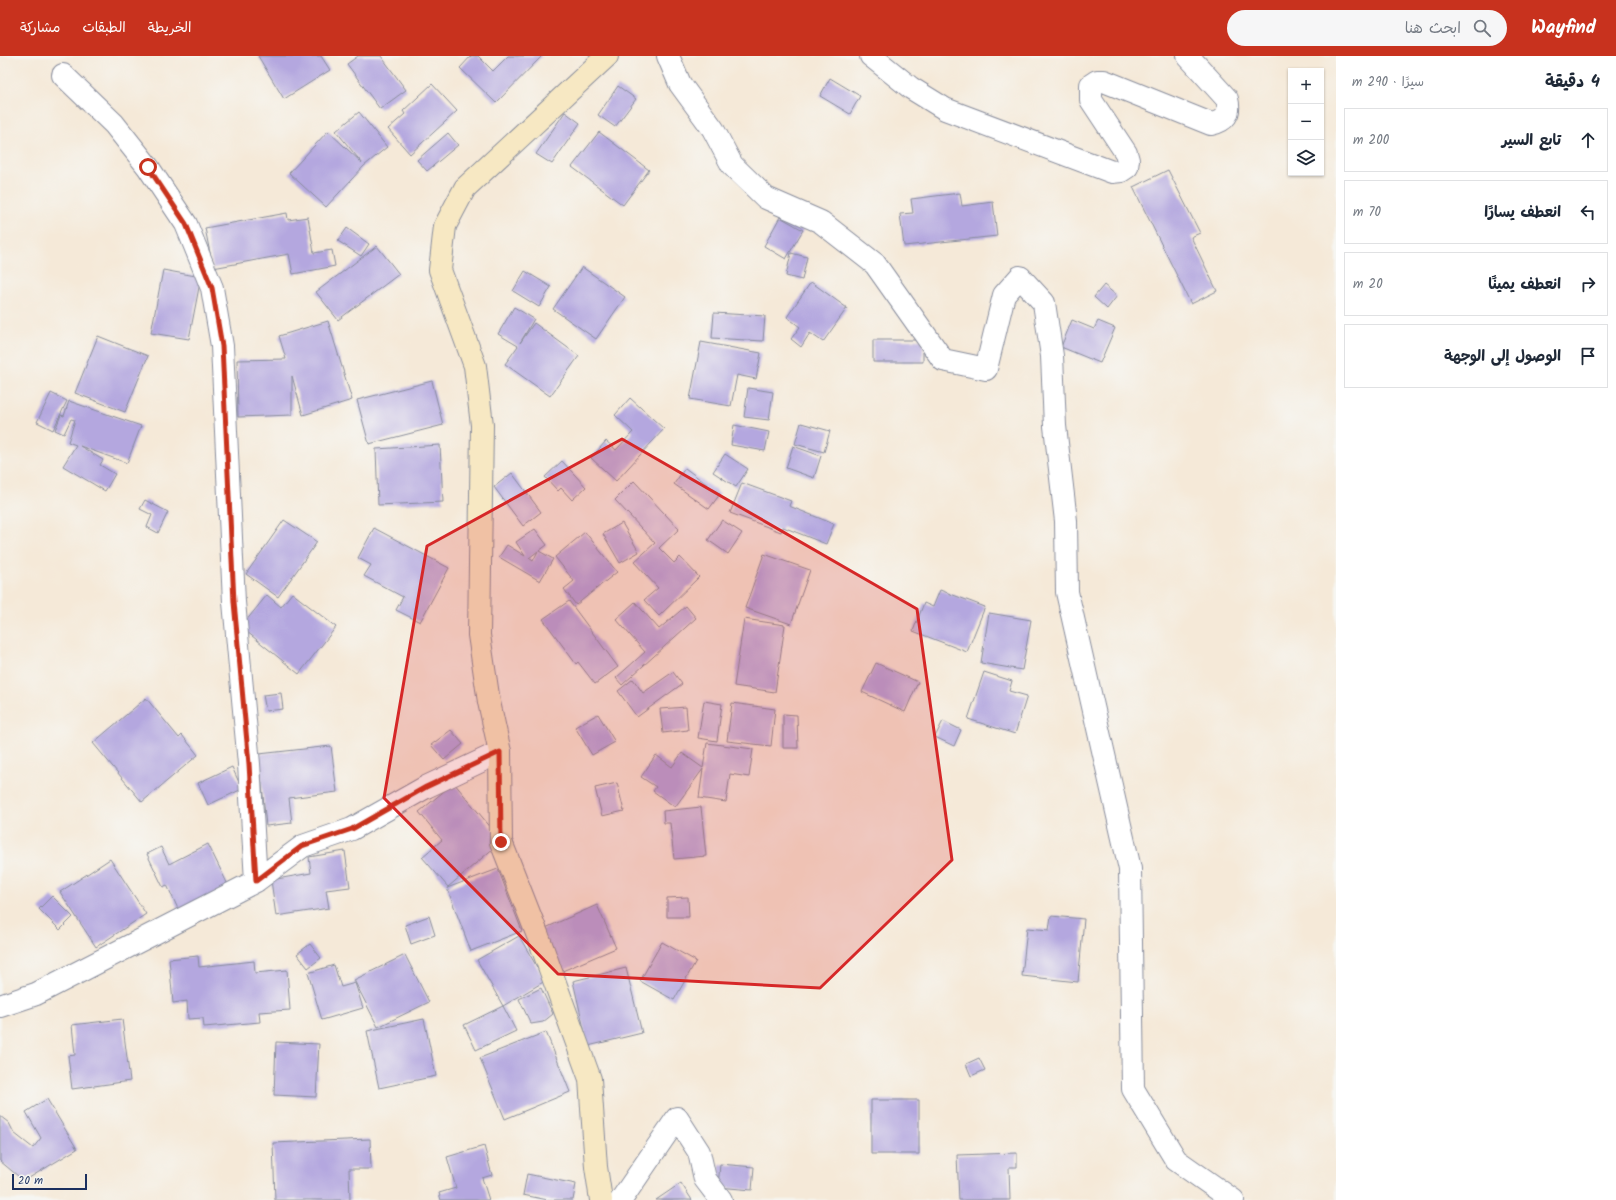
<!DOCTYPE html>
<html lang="ar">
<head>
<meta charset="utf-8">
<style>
	body { margin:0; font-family:Kalam,"Playpen Sans Arabic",sans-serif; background:#f6f6f7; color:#1f2937; direction:rtl }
	.controls { position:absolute; right:12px; top:12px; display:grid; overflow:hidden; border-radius:0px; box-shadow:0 1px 3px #0004 }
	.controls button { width:36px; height:36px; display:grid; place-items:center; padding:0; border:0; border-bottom:1px solid #e0e1e3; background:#fff; color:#1f2937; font:20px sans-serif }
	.scale { position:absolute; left:12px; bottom:10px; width:75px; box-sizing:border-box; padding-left:4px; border:2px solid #1b2f5e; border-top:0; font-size:11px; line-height:14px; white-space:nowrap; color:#1b2f5e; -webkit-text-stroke:3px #f6f6f2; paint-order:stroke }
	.stop { position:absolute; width:12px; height:12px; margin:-9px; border:3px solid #c8321e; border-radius:50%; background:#fff }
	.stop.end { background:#c8321e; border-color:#fff; box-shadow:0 1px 4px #0008 }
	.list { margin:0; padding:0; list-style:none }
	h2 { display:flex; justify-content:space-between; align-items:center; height:52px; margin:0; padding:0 16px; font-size:17px }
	h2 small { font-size:13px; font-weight:400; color:#747a83 }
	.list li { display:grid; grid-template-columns:26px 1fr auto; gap:12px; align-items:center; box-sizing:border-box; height:64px; margin:0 8px 8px; padding:0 8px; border:1px solid #e0e1e3; border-radius:0px }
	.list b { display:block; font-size:15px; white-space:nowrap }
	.list em { font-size:13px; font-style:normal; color:#747a83 }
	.icon { flex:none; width:22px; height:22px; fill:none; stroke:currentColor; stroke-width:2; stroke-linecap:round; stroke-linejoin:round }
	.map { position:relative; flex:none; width:1336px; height:1144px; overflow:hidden; direction:ltr }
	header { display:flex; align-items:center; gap:24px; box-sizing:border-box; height:56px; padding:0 20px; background:#c8321e; color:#fff }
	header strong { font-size:19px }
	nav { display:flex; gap:22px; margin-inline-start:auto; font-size:14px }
	.search { width:280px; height:36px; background:#f6f6f7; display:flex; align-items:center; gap:10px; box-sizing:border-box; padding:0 14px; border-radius:22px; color:#747a83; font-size:15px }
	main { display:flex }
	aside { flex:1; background:#fff }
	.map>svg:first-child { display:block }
</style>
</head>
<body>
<header>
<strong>Wayfind</strong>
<div class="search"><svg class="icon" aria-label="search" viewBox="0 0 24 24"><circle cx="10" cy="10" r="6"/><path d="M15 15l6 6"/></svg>ابحث هنا</div>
<nav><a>الخريطة</a><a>الطبقات</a><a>مشاركة</a></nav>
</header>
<main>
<aside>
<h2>4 دقيقة<small>سيرًا · 290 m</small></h2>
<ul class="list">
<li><svg class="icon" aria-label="ahead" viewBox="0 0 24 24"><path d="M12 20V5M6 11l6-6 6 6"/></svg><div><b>تابع السير</b></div><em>200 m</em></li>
<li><svg class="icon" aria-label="left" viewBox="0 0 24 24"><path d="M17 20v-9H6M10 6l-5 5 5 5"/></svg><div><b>انعطف يسارًا</b></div><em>70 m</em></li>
<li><svg class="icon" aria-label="right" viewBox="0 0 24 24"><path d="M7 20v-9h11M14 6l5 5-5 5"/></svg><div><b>انعطف يمينًا</b></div><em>20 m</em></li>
<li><svg class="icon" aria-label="arrive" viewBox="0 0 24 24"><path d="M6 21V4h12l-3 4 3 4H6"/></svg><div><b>الوصول إلى الوجهة</b></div></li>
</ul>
</aside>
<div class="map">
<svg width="1336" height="1144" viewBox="0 0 1336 1144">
	<rect width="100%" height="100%" fill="#f6f6f2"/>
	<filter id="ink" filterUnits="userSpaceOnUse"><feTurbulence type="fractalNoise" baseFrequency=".025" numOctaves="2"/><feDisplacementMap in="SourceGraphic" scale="8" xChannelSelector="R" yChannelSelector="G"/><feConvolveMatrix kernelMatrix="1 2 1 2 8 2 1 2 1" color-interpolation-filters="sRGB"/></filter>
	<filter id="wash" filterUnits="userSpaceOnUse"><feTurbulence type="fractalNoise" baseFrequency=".012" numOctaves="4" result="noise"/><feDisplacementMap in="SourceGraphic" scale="16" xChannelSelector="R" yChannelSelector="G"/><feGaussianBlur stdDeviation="0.9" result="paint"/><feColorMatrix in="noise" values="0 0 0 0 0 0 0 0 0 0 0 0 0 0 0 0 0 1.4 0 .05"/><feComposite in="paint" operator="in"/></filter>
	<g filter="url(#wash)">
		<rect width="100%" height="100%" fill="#f5e9d8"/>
		<g id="blocks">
			<path fill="#b4a7df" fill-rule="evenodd" d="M258 0H321L330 14 284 43Z
				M358 0H381L406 34 380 53 347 8Z
				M471 0H478L493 15 508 0H542L496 47 460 12Z
				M830 22 860 40 850 58 820 40Z
				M432 28 457 55 410 98 388 73 405 58 403 55Z
				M618 30 636 43 615 71 598 59Z
				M359 56 387 91 364 110 326 151 289 117 328 75 362 107 336 75Z
				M565 56 580 67 552 108 536 98Z
				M599 76 649 114 623 149 572 111Z
				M448 77 458 89 427 115 417 104Z
				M1168 114 1200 177 1191 181 1217 235 1191 248 1133 131Z
				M960 137 962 150 993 146 997 180 904 190 900 158 913 157 911 143Z
				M287 157 288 164 308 161 314 197 332 194 335 210 293 218 289 198 213 212 205 172Z
				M780 161 803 174 786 203 764 190Z
				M347 172 369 188 361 200 338 185Z
				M377 190 399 218 338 264 316 236Z
				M791 197 807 201 802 224 786 220Z
				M582 211 625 241 596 283 553 253Z
				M163 214 201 221 189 283 151 277Z
				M525 215 551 231 539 251 513 235Z
				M811 226 847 252 823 286 810 277 801 291 791 283 800 271 787 261Z
				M1104 229 1117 240 1107 253 1094 241Z
				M514 251 534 263 520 287 534 267 579 300 550 340 505 308 518 290 498 278Z
				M714 257 765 260 763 285 712 282Z
				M1072 264 1094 273 1098 265 1115 272 1100 307 1061 291Z
				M328 265 352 344 303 359 292 320V359L238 361 237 304 286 303 279 280Z
				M98 280 148 300 125 356 75 337Z
				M873 284H923V306H873Z
				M701 286 761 297 756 323 737 319 731 350 690 343Z
				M432 325 443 369 369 388 357 344Z
				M748 332 773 336 769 364 744 361Z
				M51 337 67 345 53 374 37 366Z
				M630 342 664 373 616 425 591 402 606 385 616 394 633 376 615 359Z
				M69 345 141 370 127 407 80 390 103 404 100 409 115 418 105 435 63 410 76 389 68 386 75 364 71 363 64 378 55 374 61 359 64 360Z
				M801 367 830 375 824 396 795 388Z
				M734 369 769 376 765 395 731 389Z
				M440 389 443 446 378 449 376 393Z
				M793 390 821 400 814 422 786 412Z
				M725 398 748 413 736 431 713 416Z
				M562 405 586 431 572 444 561 432 558 435 545 421Z
				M685 412 720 438 709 453 674 428Z
				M512 417 541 456 523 470 494 431Z
				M634 425 679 473 659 492 674 507 680 501 699 521 659 560 644 544 658 532 634 506 655 487 615 444Z
				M742 427 791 445 789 450 834 468 826 488 783 471 781 476 730 457Z
				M145 444 168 456 158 477 147 471 152 459 140 453Z
				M284 464 317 486 278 541 246 518Z
				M722 464 742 477 728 498 708 484Z
				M622 467 639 496 620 507 603 478Z
				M374 472 449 512 420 566 396 554 403 541 364 520 371 509 358 502Z
				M535 473 547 489 539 495 553 503 540 525 499 501 507 489 525 500 516 486ZM538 495 533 505 529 502Z
				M585 476 617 516 576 549 564 533 574 525 555 501Z
				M764 498 810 514 791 568 745 552Z
				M940 534 985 551 967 596 913 575 924 547 933 551Z
				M292 537 336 571 299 618 241 571 267 539 281 551Z
				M569 545 618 611 595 628 578 606 576 608 543 563Z
				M635 546 659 573 686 550 696 562 622 629 616 622 645 596 616 563Z
				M989 557 1031 564 1022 614 981 607Z
				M744 563 785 569 775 636 734 630Z
				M876 607 918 626 905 656 862 636Z
				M673 616 682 628 637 661 618 635 633 623 643 637Z
				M984 616 1012 625 1009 635 1027 640 1015 678 968 663Z
				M281 637 283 653 266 655 263 639Z
				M146 642 179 682 182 679 198 699 142 746 93 687Z
				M704 645 722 648 717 685 698 682Z
				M732 647 775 653 771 690 727 685Z
				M686 651 688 674 663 677 660 653Z
				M598 658 615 686 592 699 575 671Z
				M783 658 797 659 798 692H783Z
				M943 665 961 674 954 690 935 681Z
				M451 674 463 688 444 704 431 689Z
				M707 687 753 693 749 721 730 718 726 746 699 742 703 713 675 751 653 735 656 731 641 721 656 699 672 711 682 697 703 712Z
				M331 690 337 736 289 742 292 767 266 770 259 698Z
				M232 711 242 733 208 749 198 727Z
				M454 727 502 785 448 831 422 801 442 784 419 756Z
				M617 727 624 755 602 760 595 732Z
				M701 751 706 800 674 803 670 767H664L663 755Z
				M208 788 229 831 179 855 167 829 163 831 147 798 161 791 169 808Z
				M345 795 350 831 326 834 329 852 276 860 271 824 311 817 309 801Z
				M110 803 146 858 96 891 60 836Z
				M498 813 522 875 471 895 447 832Z
				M52 840 73 861 60 874 39 853Z
				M688 841 689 861H667V842Z
				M597 849 616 892 560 916 541 874Z
				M429 860 435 879 411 888 405 869Z
				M1051 860 1084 863 1078 926 1022 920 1027 872 1049 874Z
				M519 880 545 925 503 950 516 975 476 994 464 969 503 950 477 904Z
				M662 886 696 905 674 944 640 925Z
				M310 888 321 902 308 912 297 898Z
				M405 899 429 946 378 971 354 924Z
				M198 900 199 911 254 905 255 917 287 914 290 954 259 956 260 966 204 971 203 962 188 963 187 945 173 947 169 903Z
				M334 909 341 931 355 927 363 952 322 964 308 917Z
				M626 912 642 977 588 990 573 925Z
				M541 932 553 958 543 966 531 968 519 943Z
				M122 963 130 1025 72 1033 68 1000 75 999 72 969Z
				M424 963 436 1020 379 1032 367 975Z
				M546 976 570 1036 505 1063 480 1002Z
				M276 986 319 988 316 1041 274 1039Z
				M979 1002 985 1014 971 1020 966 1008Z
				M47 1043 77 1093 24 1125 0 1105V1060L9 1067 14 1077 33 1092 41 1082 26 1056Z
				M871 1044H919V1098H871Z
				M370 1083 371 1113H349L350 1144H275L273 1087Z
				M484 1090 492 1119 482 1122 489 1144H441L439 1137 456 1132 447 1101Z
				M1017 1097V1111H1009L1010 1144H959L957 1099Z
				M720 1108 754 1111 752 1134 718 1131Z
				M527 1118 576 1128 573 1144H548L523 1139Z
				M681 1127 692 1144H656Z"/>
		</g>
	</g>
	<g filter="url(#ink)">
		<use href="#blocks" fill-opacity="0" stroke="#888c9b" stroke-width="1"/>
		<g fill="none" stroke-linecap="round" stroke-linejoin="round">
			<g stroke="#888c9b" stroke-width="24">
				<path id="street" d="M668 0 680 28 713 73 732 109 766 142 821 166 875 208 943 304 986 313 1004 239 1020 221 1044 247 1052 300 1055 370 1066 465 1067 536 1130 813 1133 1033 1176 1104 1233 1144
					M871 0 911 32 945 53 1112 116 1121 115 1127 111 1128 104 1126 97 1091 44V29L1097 25H1104L1211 68C1225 65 1231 58 1227 43L1188 0
					M63 19 114 68 148 111 186 168 212 232 222 290 234 546 249 708 256 825
					M0 950 36 938 256 825 303 790 352 773 426 731 500 696
					M621 1144 677 1062 699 1096 705 1123 721 1144"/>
			</g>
			<g stroke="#888c9b" stroke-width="24">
				<path id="secondary" d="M601 1144 596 1111 590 1023 538 880 501 786 500 696 489 646 479 579 482 369 475 310 440 214 445 170 465 132 607 0"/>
			</g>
			<use href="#street" stroke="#fff" stroke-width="22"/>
			<use href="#secondary" stroke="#f7e8c3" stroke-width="22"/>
		</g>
	</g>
	<g fill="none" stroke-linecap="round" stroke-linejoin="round" filter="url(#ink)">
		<path stroke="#c8321e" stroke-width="5" d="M148 111 186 168 212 232 222 290 234 546 249 708 256 825 302 790 352 773 426 731 500 696 501 786"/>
	</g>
	<path fill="#d62828" fill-opacity="0.2" stroke="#d62828" stroke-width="3" stroke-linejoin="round" d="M622 383 917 553 952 804 820 932 558 918 384 742 427 490Z"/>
</svg>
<div class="controls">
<button>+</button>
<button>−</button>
<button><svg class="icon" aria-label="layers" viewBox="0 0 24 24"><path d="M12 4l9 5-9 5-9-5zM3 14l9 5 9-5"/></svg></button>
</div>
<div class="scale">20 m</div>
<div class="stop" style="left:148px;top:111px"></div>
<div class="stop end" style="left:501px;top:786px"></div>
</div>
</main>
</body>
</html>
